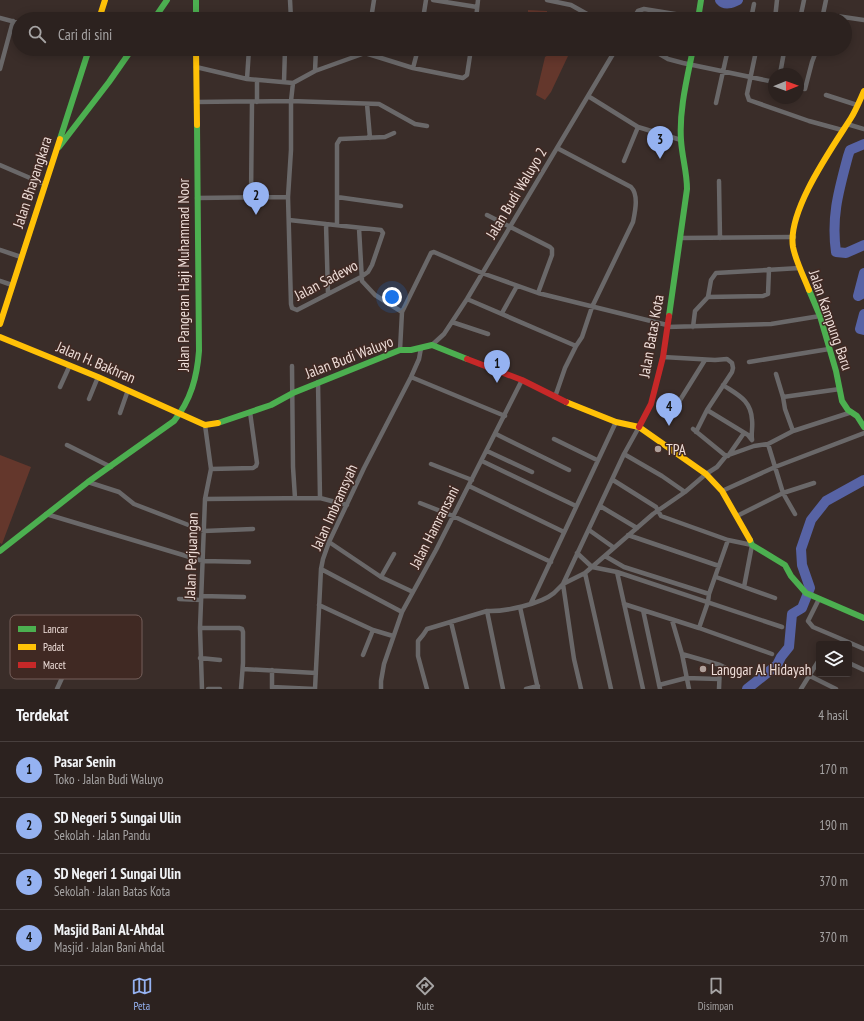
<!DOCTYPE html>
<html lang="id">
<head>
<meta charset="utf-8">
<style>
	body { margin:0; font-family:"PT Sans Narrow",sans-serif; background:#382f2c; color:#f1f3f6 }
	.controls { position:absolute; right:12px; bottom:12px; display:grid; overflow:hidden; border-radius:4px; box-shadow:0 2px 10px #0003 }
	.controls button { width:36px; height:36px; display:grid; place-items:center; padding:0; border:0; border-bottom:1px solid #483f3d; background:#2c221f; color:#f1f3f6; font:20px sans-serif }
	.compass { position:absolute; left:768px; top:68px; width:36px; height:36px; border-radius:50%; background:#2c221f; box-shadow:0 2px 10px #0003; rotate:89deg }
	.you { position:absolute; left:392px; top:297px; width:14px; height:14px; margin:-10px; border:3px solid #fff; border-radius:50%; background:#1a73e8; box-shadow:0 0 0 6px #1a73e833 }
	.badge { display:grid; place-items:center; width:26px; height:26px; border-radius:50%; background:#95b2f1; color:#111; font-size:13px; font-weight:700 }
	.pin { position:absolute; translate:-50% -33px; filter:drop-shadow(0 1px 2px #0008) }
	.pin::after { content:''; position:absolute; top:21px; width:14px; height:12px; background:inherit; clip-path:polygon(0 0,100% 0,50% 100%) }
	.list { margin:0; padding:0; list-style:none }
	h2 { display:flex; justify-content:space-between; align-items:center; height:52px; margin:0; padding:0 16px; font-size:17px }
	h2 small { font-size:13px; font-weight:400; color:#a6a4a4 }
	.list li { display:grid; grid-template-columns:26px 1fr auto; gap:12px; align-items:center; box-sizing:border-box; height:56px; padding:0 16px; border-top:1px solid #483f3d }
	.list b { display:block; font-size:15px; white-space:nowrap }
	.list p { margin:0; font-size:13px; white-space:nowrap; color:#a6a4a4 }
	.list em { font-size:13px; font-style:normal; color:#a6a4a4 }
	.icon { flex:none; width:22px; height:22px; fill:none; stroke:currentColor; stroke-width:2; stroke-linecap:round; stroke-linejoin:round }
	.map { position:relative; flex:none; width:864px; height:689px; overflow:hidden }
	.search { position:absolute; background:#2c221f; box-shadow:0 2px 10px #0003; left:12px; right:12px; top:12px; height:44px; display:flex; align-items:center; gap:10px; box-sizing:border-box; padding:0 14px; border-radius:22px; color:#a6a4a4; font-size:15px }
	.sheet { height:276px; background:#2c221f }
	nav { display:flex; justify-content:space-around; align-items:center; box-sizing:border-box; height:56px; border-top:1px solid #483f3d; background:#2c221f; font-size:11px; color:#a6a4a4 }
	nav a { display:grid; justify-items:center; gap:2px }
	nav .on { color:#95b2f1 }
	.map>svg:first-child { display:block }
</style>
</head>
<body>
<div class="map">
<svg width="864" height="689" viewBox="0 0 864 689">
	<rect width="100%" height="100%" fill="#3a2d29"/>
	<path fill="#64372c" d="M528 10 547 11V19H528Z
		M557 49H565L568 56 551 92 545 100 536 95 545 57Z
		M0 455 31 467 2 544 0 543Z"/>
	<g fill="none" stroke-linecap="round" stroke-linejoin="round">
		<path stroke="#5763a5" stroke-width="10" d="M720 0C725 6 732 3 738 0
			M864 144 850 150 848 156C839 190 831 216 836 252L846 253 864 245
			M864 273 858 296 864 293
			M864 314 860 329 864 330
			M747 689 777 665 781 657 789 647 792 614 802 608 810 588 802 565 801 549 811 520 826 501 864 480"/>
		<path stroke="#6a6869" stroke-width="4.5" d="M290 0 291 19
			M433 0 477 7
			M547 0 571 5 596 19
			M823 14 864 20
			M0 18 19 23
			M329 19 371 18
			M371 19 374 0
			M423 19 426 0
			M476 19 478 0
			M633 19 638 11 644 9 681 15H699L727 19
			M751 19 754 4
			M775 19 777 0
			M800 19 804 0
			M822 19 826 0
			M651 49 668 59 683 63 774 82
			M756 51 747 94 749 100 809 121 842 130
			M196 67 247 79 293 83
			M413 68 418 49
			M0 69 13 21
			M315 71 316 49
			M780 74 784 52
			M247 79 249 49
			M257 80V102
			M284 82 285 49
			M293 83 315 71 365 53 413 68 463 78 467 75 471 49
			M798 88 805 89 812 62 817 49
			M826 95 857 105
			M588 96 638 127 681 140
			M196 102 291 101 379 104 415 124 427 126
			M716 103 728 49
			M367 104 370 138
			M847 124 864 129
			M624 161 638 127
			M0 165 44 184
			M719 181 720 238
			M251 197 252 102
			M337 197 401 206
			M197 198 288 197
			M487 215 550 247 552 249V255L538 293
			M289 220 381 230 383 233 372 265 368 272 361 277 297 310 292 308 291 304 288 197 291 150V101L293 83
			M326 224 328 294
			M337 225V144L340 139 385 137 394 133
			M359 228 362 281 375 295 402 312
			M681 238 794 237
			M0 250 21 257
			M0 281 12 285
			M708 297 763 296 768 294 769 269
			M467 299 576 346
			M502 313 517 286
			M452 322 488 334
			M667 327 771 324 820 316
			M693 327 695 311 708 297 711 280 716 273 800 268
			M432 345 444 334 467 299 616 49
			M400 350 402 312 431 253 434 252 482 273 538 293 667 325
			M663 357 715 360 727 359 732 363 733 368 732 372 707 410 696 432
			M749 362 829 349
			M292 366 293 467 295 498
			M776 374 783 397
			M411 377 505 416
			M318 382 320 498
			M723 385C738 395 751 400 752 420 753 427 751 433 752 439
			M60 387 70 365
			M555 397 565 368 576 346 582 337 592 307 633 222C635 212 639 195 631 187L557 148
			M89 399 98 377
			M707 410 748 435 752 440
			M120 413 128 390
			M672 413 705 360
			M693 429 726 456
			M793 431 785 409 783 397 840 389
			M496 434 569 470
			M554 439 597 460
			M768 444 783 493 795 514
			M67 445 111 467
			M487 451 532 472
			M624 454 662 476 685 492
			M728 456 744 433
			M482 461 576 506
			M431 464 472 480
			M211 469 253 468 256 466 257 463 250 412
			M613 480 656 507 661 516 728 540 752 545 744 587
			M88 482 119 492 134 504 204 531 253 529
			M469 486 564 532
			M722 491 775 467 864 433
			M205 499 320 498 347 505
			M420 503 453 516 551 562
			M600 506 637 528
			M46 514 203 561 249 562
			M737 516 783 493 814 483
			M589 530 613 547
			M628 535 719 566
			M329 542 381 577 413 592
			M577 553 592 567 617 572 782 627
			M605 556 624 567 709 594
			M321 569 402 612
			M617 572 643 689
			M381 577 394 554
			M716 577 775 598
			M201 596 244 597
			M179 599 201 600
			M819 599 808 621 813 627 839 638 864 649
			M531 603 616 422
			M624 604 699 628 772 654
			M319 605 373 630 393 636
			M520 607 538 689
			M643 610 660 689
			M487 611 503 689
			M672 620 682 654 689 689
			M451 622 467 689
			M200 628H239L242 629 243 632V663L241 689
			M699 628 708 602 709 594 728 540
			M682 654 720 665 728 669
			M363 655 373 630
			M200 658 220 660
			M849 663 864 670
			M243 669 316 673
			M272 670V688
			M810 676 836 689
			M659 685 686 678 719 679
			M272 687 315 689
			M57 689 62 678
			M202 689 200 628 205 499 211 469 205 425
			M208 689H220
			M315 689 321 569 323 559 329 542 364 468 411 377 419 359 421 348
			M381 689V681L384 664 402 612 436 550 522 380
			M427 689 418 656V641L423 635 427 629 487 611C504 612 541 604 554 593 557 590 560 587 563 584L624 454 639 427
			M526 689 538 686
			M581 689 574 659 563 584 585 573
			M611 689 585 573 653 514 685 492 706 474 717 467 726 456 754 446 768 444 793 431 852 412
			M719 689 720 665
			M801 689 819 660"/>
		<path stroke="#4caf50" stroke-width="6" d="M196 0V19
			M154 19 167 0
			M698 19 701 0
			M60 139 89 49
			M59 147 109 82 132 49
			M809 290 820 316 836 371 842 401 848 410 857 416 864 427
			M669 316 687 189C687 172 682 157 681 140 679 110 687 79 693 49
			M218 423 271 405 293 393 400 350H411L432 345 467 359
			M750 540 752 545 785 565 791 576 806 593 864 618
			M0 551 88 482 174 421C191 400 197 377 199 351L197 125"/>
		<path stroke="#ffc107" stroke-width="6" d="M99 19 105 0
			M196 49 197 125
			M809 290C804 277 796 262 793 247 787 211 832 148 851 118 856 110 860 100 864 91
			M0 324 60 139
			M0 337 98 377 205 425 218 423
			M566 402 616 422 639 427 706 474 722 491 750 540"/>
		<path stroke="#c62828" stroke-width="6" d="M467 359 522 380 566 402
			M639 427 651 404 663 357 669 316"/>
	</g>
	<g fill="#afa09b" stroke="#402923" stroke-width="1.5">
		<circle cx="658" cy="449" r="4"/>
		<circle cx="703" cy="669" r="4"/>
	</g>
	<g text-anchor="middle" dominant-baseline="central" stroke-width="3" stroke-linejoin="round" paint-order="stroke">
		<g font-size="15" fill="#eeded9" stroke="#402923">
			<text transform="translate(32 182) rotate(-72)">Jalan Bhayangkara</text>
			<text transform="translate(516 193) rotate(-59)">Jalan Budi Waluyo 2</text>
			<text transform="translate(183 275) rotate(-90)">Jalan Pangeran Haji Muhammad Noor</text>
			<text transform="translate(326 280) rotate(-28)">Jalan Sadewo</text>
			<text transform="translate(831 320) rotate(71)">Jalan Kampung Baru</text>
			<text transform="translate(651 336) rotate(-80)">Jalan Batas Kota</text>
			<text transform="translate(349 357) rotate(-21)">Jalan Budi Waluyo</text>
			<text transform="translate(96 362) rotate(23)">Jalan H. Bakhran</text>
			<text transform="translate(334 507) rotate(-66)">Jalan Imbramsyah</text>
			<text transform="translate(434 527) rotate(-63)">Jalan Hamransani</text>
			<text transform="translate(191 556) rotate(-88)">Jalan Perjuangan</text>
		</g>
		<g font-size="15" fill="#eeded9" stroke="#402923" text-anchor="start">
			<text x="666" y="449">TPA</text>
			<text x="711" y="669">Langgar Al Hidayah</text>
		</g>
	</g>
	<rect x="10" y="615" width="132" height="64" rx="6" fill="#402923" stroke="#745f5a" stroke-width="1"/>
	<rect x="18" y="626" width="18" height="6" fill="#4caf50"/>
	<rect x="18" y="644" width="18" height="6" fill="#ffc107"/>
	<rect x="18" y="662" width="18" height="6" fill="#c62828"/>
	<g font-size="11" fill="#eeded9">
		<text x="43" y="633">Lancar</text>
		<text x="43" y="651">Padat</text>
		<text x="43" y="669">Macet</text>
	</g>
</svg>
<div class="controls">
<button><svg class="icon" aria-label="layers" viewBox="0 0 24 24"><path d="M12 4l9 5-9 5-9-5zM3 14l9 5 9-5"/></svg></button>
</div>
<svg class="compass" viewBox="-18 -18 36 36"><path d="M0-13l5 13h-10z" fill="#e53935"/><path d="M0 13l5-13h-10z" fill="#a6a4a4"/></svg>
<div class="you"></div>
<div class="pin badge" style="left:497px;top:383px">1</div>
<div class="pin badge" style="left:256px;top:215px">2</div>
<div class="pin badge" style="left:660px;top:159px">3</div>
<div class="pin badge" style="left:669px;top:426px">4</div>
<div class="search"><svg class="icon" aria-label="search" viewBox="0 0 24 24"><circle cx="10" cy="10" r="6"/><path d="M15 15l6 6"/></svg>Cari di sini</div>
</div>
<section class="sheet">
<h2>Terdekat<small>4 hasil</small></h2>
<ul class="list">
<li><span class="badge">1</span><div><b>Pasar Senin</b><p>Toko · Jalan Budi Waluyo</p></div><em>170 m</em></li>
<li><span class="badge">2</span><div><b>SD Negeri 5 Sungai Ulin</b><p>Sekolah · Jalan Pandu</p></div><em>190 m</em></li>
<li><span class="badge">3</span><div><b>SD Negeri 1 Sungai Ulin</b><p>Sekolah · Jalan Batas Kota</p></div><em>370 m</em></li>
<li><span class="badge">4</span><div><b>Masjid Bani Al-Ahdal</b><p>Masjid · Jalan Bani Ahdal</p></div><em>370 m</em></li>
</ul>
</section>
<nav>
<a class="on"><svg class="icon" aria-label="map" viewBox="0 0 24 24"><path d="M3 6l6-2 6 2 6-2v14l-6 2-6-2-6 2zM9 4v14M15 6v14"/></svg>Peta</a>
<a><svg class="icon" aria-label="directions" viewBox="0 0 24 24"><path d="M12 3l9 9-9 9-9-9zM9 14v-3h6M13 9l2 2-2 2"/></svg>Rute</a>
<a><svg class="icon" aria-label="saved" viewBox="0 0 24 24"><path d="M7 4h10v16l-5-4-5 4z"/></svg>Disimpan</a>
</nav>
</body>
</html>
